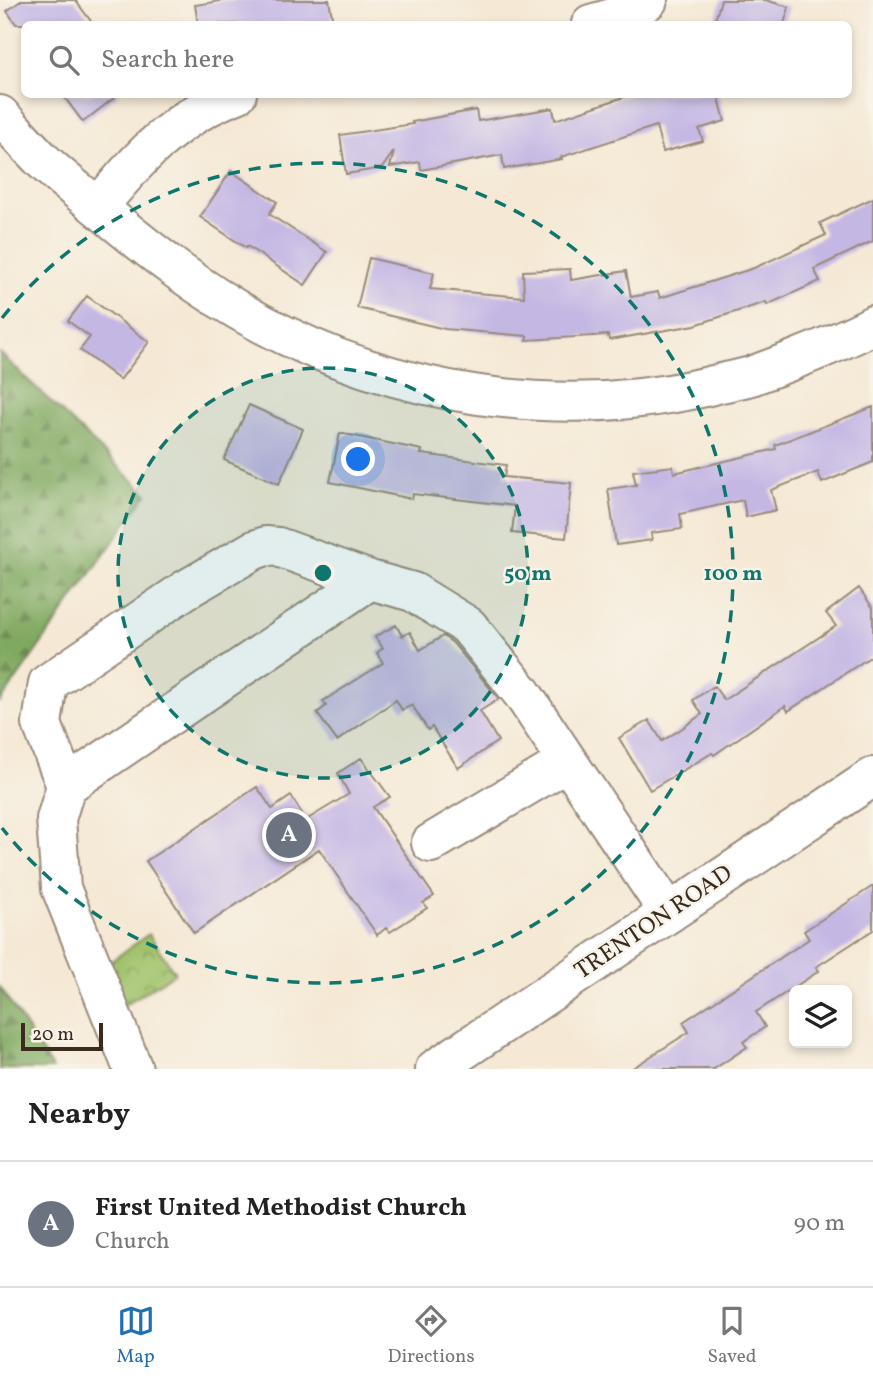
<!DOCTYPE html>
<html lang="en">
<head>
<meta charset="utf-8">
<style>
	body { margin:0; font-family:Vollkorn,serif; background:#f6f6f6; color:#222 }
	.controls { position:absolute; right:21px; bottom:21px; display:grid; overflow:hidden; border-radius:10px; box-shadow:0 4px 10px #0003 }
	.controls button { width:63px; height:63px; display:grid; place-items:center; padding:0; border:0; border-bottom:2px solid #e0e0e0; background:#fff; color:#222; font:35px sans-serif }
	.scale { position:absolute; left:21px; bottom:18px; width:82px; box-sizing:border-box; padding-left:7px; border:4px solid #3b2a1e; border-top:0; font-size:19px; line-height:24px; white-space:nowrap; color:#3b2a1e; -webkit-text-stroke:5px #f7f3e8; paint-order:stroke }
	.you { position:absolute; left:359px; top:460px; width:24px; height:24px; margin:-18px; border:5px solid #fff; border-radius:50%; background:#1a73e8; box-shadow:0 0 0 10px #1a73e833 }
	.badge { display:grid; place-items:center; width:46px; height:46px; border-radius:50%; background:#1f6fb2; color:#fff; font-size:23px; font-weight:700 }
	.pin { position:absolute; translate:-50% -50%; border:4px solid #fff; box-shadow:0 2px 7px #0006 }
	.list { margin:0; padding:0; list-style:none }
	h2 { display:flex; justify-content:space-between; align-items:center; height:91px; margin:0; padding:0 28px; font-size:30px }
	h2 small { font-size:23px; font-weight:400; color:#767676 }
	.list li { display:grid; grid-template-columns:46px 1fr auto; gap:21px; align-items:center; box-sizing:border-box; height:126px; padding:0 28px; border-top:2px solid #e0e0e0 }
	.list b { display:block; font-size:26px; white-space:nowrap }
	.list p { margin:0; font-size:23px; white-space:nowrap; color:#767676 }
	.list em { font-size:23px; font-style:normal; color:#767676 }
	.icon { flex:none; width:38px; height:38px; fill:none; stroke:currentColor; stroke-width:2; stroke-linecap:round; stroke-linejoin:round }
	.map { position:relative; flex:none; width:873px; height:1069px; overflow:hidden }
	.search { position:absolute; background:#fff; box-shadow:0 4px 10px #0003; left:21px; right:21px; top:21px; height:77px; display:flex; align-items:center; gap:18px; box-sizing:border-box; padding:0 24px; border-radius:10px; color:#767676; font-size:26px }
	.sheet { height:217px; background:#fff }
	nav { display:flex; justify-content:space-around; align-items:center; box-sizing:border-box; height:98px; border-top:2px solid #e0e0e0; background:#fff; font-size:19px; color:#767676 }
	nav a { display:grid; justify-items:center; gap:4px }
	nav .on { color:#1f6fb2 }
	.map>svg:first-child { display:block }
</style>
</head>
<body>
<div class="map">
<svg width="873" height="1069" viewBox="0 0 873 1069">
	<defs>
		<pattern id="forest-firs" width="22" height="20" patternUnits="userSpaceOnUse" patternTransform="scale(1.75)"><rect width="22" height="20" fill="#80a960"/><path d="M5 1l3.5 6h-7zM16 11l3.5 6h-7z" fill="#6a8a4f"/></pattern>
		<pattern id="park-crowns" width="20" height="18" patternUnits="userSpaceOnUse" patternTransform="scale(1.75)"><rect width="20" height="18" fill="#a1c36c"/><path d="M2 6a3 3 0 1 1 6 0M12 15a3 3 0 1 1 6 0" fill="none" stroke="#849f58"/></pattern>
	</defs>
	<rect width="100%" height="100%" fill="#f7f3e8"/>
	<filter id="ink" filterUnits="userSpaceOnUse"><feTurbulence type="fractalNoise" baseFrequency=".0143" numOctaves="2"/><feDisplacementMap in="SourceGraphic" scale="14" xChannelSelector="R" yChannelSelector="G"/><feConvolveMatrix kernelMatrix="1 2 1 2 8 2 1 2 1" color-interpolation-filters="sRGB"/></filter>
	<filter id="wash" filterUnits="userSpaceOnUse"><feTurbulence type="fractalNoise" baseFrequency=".00686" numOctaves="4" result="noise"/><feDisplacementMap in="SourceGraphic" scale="28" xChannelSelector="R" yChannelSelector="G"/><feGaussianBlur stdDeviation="1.57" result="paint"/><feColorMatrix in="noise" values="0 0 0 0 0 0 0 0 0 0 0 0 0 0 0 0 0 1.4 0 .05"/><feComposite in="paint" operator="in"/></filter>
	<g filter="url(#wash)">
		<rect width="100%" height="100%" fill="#f5e9d5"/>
		<path fill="url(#forest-firs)" stroke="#5e6a3f" stroke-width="2" d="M0 353 147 494 0 702Z
			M0 987 53 1069H0Z"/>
		<path fill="url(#park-crowns)" stroke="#6e7645" stroke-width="2" d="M149 934 175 973 123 1006 107 964Z"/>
		<g id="blocks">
			<path fill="#c4b7e4" d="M22 0H75L93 24H16L7 11Z
				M227 0H329L333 22 317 24H198L195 5Z
				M721 0H765L789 7 784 24H714Z
				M62 94H119L83 122Z
				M633 94H718L725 121 699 129 703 141 663 152 656 126 561 157 562 159 504 169 502 155 421 170 420 162 390 167 394 151 382 168 346 174 340 135 413 124 412 122 476 110 478 121 553 108 555 120Z
				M231 171 277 202 269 214 327 252 305 285 247 246 246 248 200 217Z
				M873 198V241L814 269 820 281 767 305 766 302 695 325 609 340 608 335 527 340V336L445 329 357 308 369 258 434 273 430 289 524 297 523 271 570 269 571 280 626 271 631 297 658 292 660 298 754 268 826 235 820 223Z
				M87 296 149 342 120 380 80 350 90 337 68 321Z
				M249 405 303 429 279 484 224 460Z
				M873 407V462L822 483 818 472 771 490 776 510 746 517 743 500 680 514 682 529 651 533 652 540 616 545 608 489 636 485 633 471 673 466 674 473 776 449 775 445Z
				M340 433 422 450 421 454 506 465 504 477 571 483 566 538 512 533 515 506 413 494 412 499 330 482Z
				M859 588 873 608V655L788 711 785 706 714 755 712 753 650 790 619 738 649 720 662 741 681 729 702 714 693 700 714 686 724 700 836 626 826 613Z
				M396 625 402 636 410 632 420 650 443 636 453 643 499 699 480 711 498 741 458 768 432 727 428 730 412 705 402 710 396 700 337 741 317 713 326 706 323 701 383 663 377 653 383 648 375 637Z
				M361 758 390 797 373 807 434 896 423 903 427 908 390 932 386 928 377 935 319 849 194 933 146 861 257 787 272 809 291 796 306 820 349 794 338 773Z
				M873 886V930L816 967 819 971 756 1012 765 1027 743 1042 747 1047 714 1069H631L689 1032 683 1022 809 939 804 931Z"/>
		</g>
	</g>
	<g filter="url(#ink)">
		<use href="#blocks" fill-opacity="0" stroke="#988a7a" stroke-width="2"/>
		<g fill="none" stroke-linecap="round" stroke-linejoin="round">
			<g stroke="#988a7a" stroke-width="42">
				<path id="minor" d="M591 24 633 12 648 0
					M0 115C14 130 28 146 43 161 61 178 81 193 100 209 150 251 201 291 259 322 394 395 555 421 705 387 720 383 736 380 751 376 764 371 778 366 791 361 819 350 847 339 873 325
					M98 207C140 157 174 117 237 94
					M66 786 370 580
					M431 843 567 762
					M133 1069 61 888 56 819 66 786 42 724 48 683 185 590 254 550 266 546 278 547 370 580 413 592 468 626 522 693 669 913"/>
			</g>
			<g stroke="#988a7a" stroke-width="42">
				<path id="major" d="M435 1069 873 777"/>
			</g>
			<use href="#minor" stroke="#fff" stroke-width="38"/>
			<use href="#major" stroke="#fff" stroke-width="38"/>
		</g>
	</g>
	<circle cx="323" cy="573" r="205" fill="#0f766e" fill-opacity=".12"/>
	<g fill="none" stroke="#0f766e" stroke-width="3.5" stroke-dasharray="12 9">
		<circle cx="323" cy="573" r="205"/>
		<path d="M2 318A410 410 0 1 1 2 828"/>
	</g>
	<g text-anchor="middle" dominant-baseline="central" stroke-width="5" stroke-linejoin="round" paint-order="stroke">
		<g font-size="24" fill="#3b2a1e" stroke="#f7f3e8">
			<text transform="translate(654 923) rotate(-34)">TRENTON ROAD</text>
		</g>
	</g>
	<circle cx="323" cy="573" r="10" fill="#0f766e" stroke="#f7f3e8" stroke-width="3.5"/>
	<g font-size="21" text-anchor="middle" font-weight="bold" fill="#0f766e" stroke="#f7f3e8" stroke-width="5" stroke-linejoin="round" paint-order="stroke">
		<text x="528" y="580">50 m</text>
		<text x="733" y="580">100 m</text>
	</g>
</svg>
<div class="controls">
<button><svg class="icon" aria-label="layers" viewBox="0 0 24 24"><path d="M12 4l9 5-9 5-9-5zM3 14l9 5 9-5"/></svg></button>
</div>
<div class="scale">20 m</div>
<div class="you"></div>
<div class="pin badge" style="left:289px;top:835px;background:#6b7280">A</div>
<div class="search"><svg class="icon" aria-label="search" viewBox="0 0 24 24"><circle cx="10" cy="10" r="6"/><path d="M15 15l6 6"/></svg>Search here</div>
</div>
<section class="sheet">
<h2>Nearby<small></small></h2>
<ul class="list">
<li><span class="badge" style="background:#6b7280">A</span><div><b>First United Methodist Church</b><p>Church</p></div><em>90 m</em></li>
</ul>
</section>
<nav>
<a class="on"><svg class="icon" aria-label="map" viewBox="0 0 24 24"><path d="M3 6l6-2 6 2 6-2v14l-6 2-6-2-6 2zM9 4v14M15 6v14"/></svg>Map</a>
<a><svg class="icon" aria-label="directions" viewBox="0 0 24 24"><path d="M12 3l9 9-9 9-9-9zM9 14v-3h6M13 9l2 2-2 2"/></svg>Directions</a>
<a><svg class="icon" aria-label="saved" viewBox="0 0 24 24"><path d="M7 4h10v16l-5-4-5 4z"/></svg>Saved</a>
</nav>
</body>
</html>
